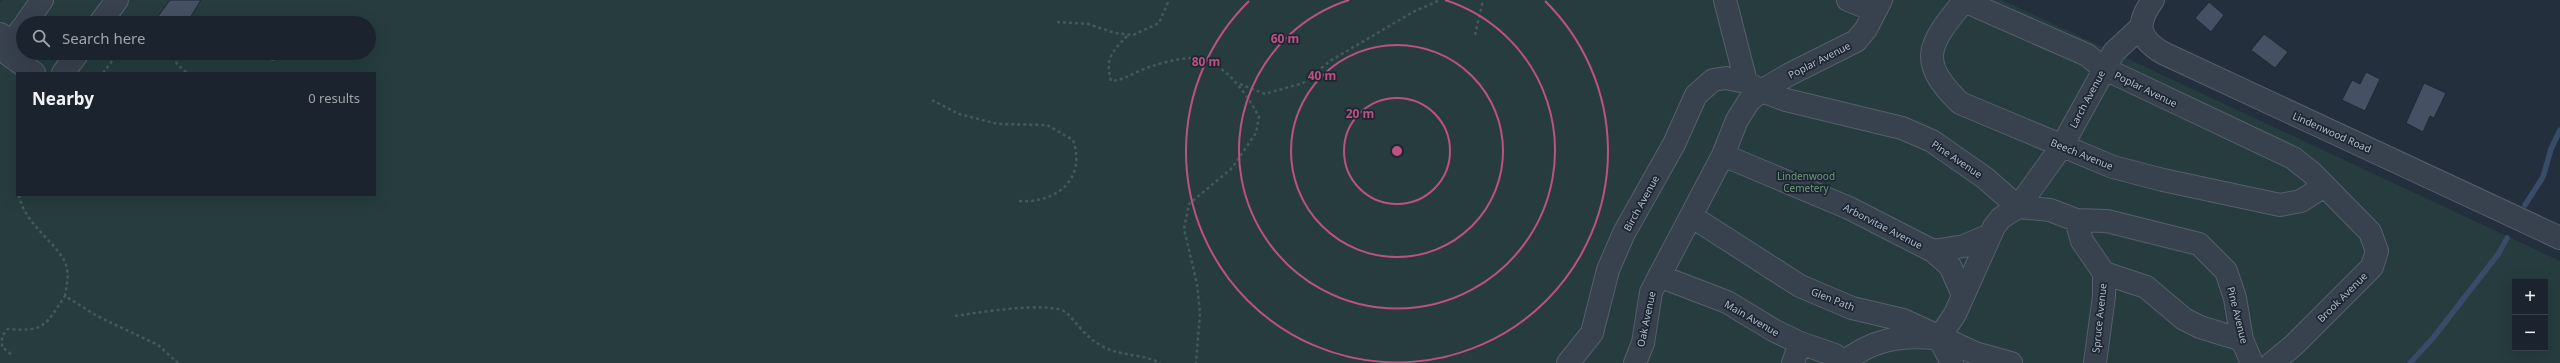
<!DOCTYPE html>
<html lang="en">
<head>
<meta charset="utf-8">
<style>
	body { margin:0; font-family:"Noto Sans",sans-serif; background:#242b36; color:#f1f3f6 }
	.controls { position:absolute; right:12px; bottom:12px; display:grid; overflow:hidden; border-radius:0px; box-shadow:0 4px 16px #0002 }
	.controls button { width:36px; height:36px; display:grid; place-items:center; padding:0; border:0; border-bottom:1px solid #39404a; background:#1b232e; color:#f1f3f6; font:20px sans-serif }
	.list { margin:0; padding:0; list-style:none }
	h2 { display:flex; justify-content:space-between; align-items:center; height:52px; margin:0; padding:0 16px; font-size:17px }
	h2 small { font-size:13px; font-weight:400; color:#a0a4aa }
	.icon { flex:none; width:22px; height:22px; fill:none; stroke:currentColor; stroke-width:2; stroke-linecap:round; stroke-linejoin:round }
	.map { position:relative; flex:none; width:2560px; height:363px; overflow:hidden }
	.search { position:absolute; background:#1b232e; box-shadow:0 4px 16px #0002; left:16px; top:16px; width:360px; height:44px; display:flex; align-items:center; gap:10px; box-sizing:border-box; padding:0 14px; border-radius:22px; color:#a0a4aa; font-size:15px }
	.panel { position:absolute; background:#1b232e; box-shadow:0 4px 16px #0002; left:16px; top:72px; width:360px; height:124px; border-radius:0px }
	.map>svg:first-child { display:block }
</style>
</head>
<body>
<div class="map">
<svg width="2560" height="363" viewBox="0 0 2560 363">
	<rect width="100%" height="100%" fill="#242f3e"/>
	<path fill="#263c3f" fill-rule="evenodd" d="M2 0H2002L2560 261V363H0V3ZM23 23H369V53H23ZM17 73H375V195H17ZM2515 282H2545V348H2515Z"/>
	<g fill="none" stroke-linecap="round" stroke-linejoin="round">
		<path stroke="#394c67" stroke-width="5.5" d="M2525 205 2543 177 2551 149 2560 130
			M2410 363 2433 338 2499 253 2507 238"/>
	</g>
	<path fill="#455162" stroke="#1f2835" d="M170 0H201L187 23H153Z
		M2209 2 2224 15 2211 32 2195 18Z
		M2264 34 2288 52 2275 68 2251 50Z
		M2366 72 2380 79 2365 111 2342 100 2352 80 2360 84Z
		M2424 83 2446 93 2434 118 2430 116 2423 132 2406 123Z"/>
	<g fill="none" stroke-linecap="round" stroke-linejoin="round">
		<g stroke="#565f6c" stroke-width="24">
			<path id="minor" d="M1725 0 1746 82 1761 91 1786 100 1902 128 1932 141 1985 178 2018 207 2050 210 2076 220 2107 221 2199 244 2226 271 2235 298 2242 340 2252 363
				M1848 0 1875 11
				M1962 0 2087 55 2103 68 2293 158 2312 173 2370 232 2377 251 2372 267 2294 345 2272 363
				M2153 0C2136 23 2137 38 2163 53L2560 238
				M1964 1C1929 44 1916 60 1960 103L2113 167 2163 180 2280 205 2301 201 2324 186
				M26 23 42 0
				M100 23 117 0
				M0 34 12 42 23 27
				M12 42 7 52 9 55 34 73
				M63 73 78 53
				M1723 155 1849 208 1933 251 1950 266 1963 295
				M1691 216 1800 286 1852 308 1903 320 1975 353 2011 363
				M2076 220 2082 241 2104 273 2146 287 2184 319 2200 327 2242 340
				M1933 251 1964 246 1990 235
				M1659 276 1727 302 1775 331 1800 343 1835 355 1844 363
				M1939 338 1955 314 1994 227 2001 218 2018 207 2062 146 2114 52 2141 27
				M1939 338 1952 363
				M1844 362C1872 340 1899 335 1934 338
				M1568 363 1592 333 1608 270 1624 233 1674 144 1696 95 1713 80 1726 78 1746 82
				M1635 363 1643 343 1651 292 1723 155 1737 120 1749 101 1761 91 1790 74 1856 41 1866 29 1881 0
				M1793 363 1800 343
				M2095 363 2104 296V273"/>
		</g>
		<path stroke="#44595c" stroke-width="2.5" stroke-dasharray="3 3" stroke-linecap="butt" d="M1057 22 1088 24 1115 33 1133 35 1159 23 1169 0
			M1475 35 1483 0
			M1127 36C1112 52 1105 58 1111 81 1122 80 1129 76 1139 71 1153 65 1177 58 1193 58 1222 58 1247 94 1259 117L1256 133 1232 168 1189 204 1184 229 1197 284 1200 313 1196 363
			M168 53 174 56 176 53
			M254 53 276 61
			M174 56 177 64 187 73
			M103 73 118 53
			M1240 84 1265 94 1303 83 1330 61 1413 12 1440 0
			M932 100 959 114 998 124 1047 125 1073 140C1087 180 1055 204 1018 201
			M19 195C24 226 64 247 67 269 69 278 66 287 65 296L97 316 158 345 178 363
			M955 316C975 313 1052 300 1067 313 1078 325 1087 338 1102 346 1121 357 1141 353 1160 363
			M11 354 2 347V336L8 329C46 332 45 325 65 296"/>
		<use href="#minor" stroke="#38414e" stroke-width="22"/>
	</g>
	<g fill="none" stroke="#bd5182" stroke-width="2">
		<circle cx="1397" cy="151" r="53"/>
		<circle cx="1397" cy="151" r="106"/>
		<path d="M1445 0A158 158 0 1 1 1349 0"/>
		<path d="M1545 1A211 211 0 1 1 1249 1"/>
	</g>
	<g text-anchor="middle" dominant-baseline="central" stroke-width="3.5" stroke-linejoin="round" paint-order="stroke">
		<g font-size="10" fill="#b4bcc9" stroke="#1d2633">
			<text transform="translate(1819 60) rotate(-27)">Poplar Avenue</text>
			<text transform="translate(2146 89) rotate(26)">Poplar Avenue</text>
			<text transform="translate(2087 99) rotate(-62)">Larch Avenue</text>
			<text transform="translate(2332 132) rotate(24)">Lindenwood Road</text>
			<text transform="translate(2082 154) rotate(22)">Beech Avenue</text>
			<text transform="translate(1957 159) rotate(34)">Pine Avenue</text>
			<text transform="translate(1641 203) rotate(-61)">Birch Avenue</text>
			<text transform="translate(1883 226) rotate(27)">Arborvitae Avenue</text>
			<text transform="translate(2342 297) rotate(-45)">Brook Avenue</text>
			<text transform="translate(1833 299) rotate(21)">Glen Path</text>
			<text transform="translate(2238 315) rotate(76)">Pine Avenue</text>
			<text transform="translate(1752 318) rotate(30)">Main Avenue</text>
			<text transform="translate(2099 318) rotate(-84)">Spruce Avenue</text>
			<text transform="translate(1646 319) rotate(-78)">Oak Avenue</text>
		</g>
		<g font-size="10" fill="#6b9a76" stroke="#1d2633">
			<text x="1806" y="176">Lindenwood<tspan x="1806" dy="12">Cemetery</tspan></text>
		</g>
	</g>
	<circle cx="1397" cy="151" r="6" fill="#bd5182" stroke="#1d2633" stroke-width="2"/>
	<g font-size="12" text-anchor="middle" font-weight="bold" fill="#bd5182" stroke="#1d2633" stroke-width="3.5" stroke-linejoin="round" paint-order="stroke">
		<text x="1285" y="43">60 m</text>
		<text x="1206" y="66">80 m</text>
		<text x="1322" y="80">40 m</text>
		<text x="1360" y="118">20 m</text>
	</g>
</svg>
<div class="controls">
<button>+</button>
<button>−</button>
</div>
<div class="search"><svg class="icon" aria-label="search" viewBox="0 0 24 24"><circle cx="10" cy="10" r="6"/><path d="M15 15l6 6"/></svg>Search here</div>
<section class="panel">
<h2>Nearby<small>0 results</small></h2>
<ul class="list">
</ul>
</section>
</div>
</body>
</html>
